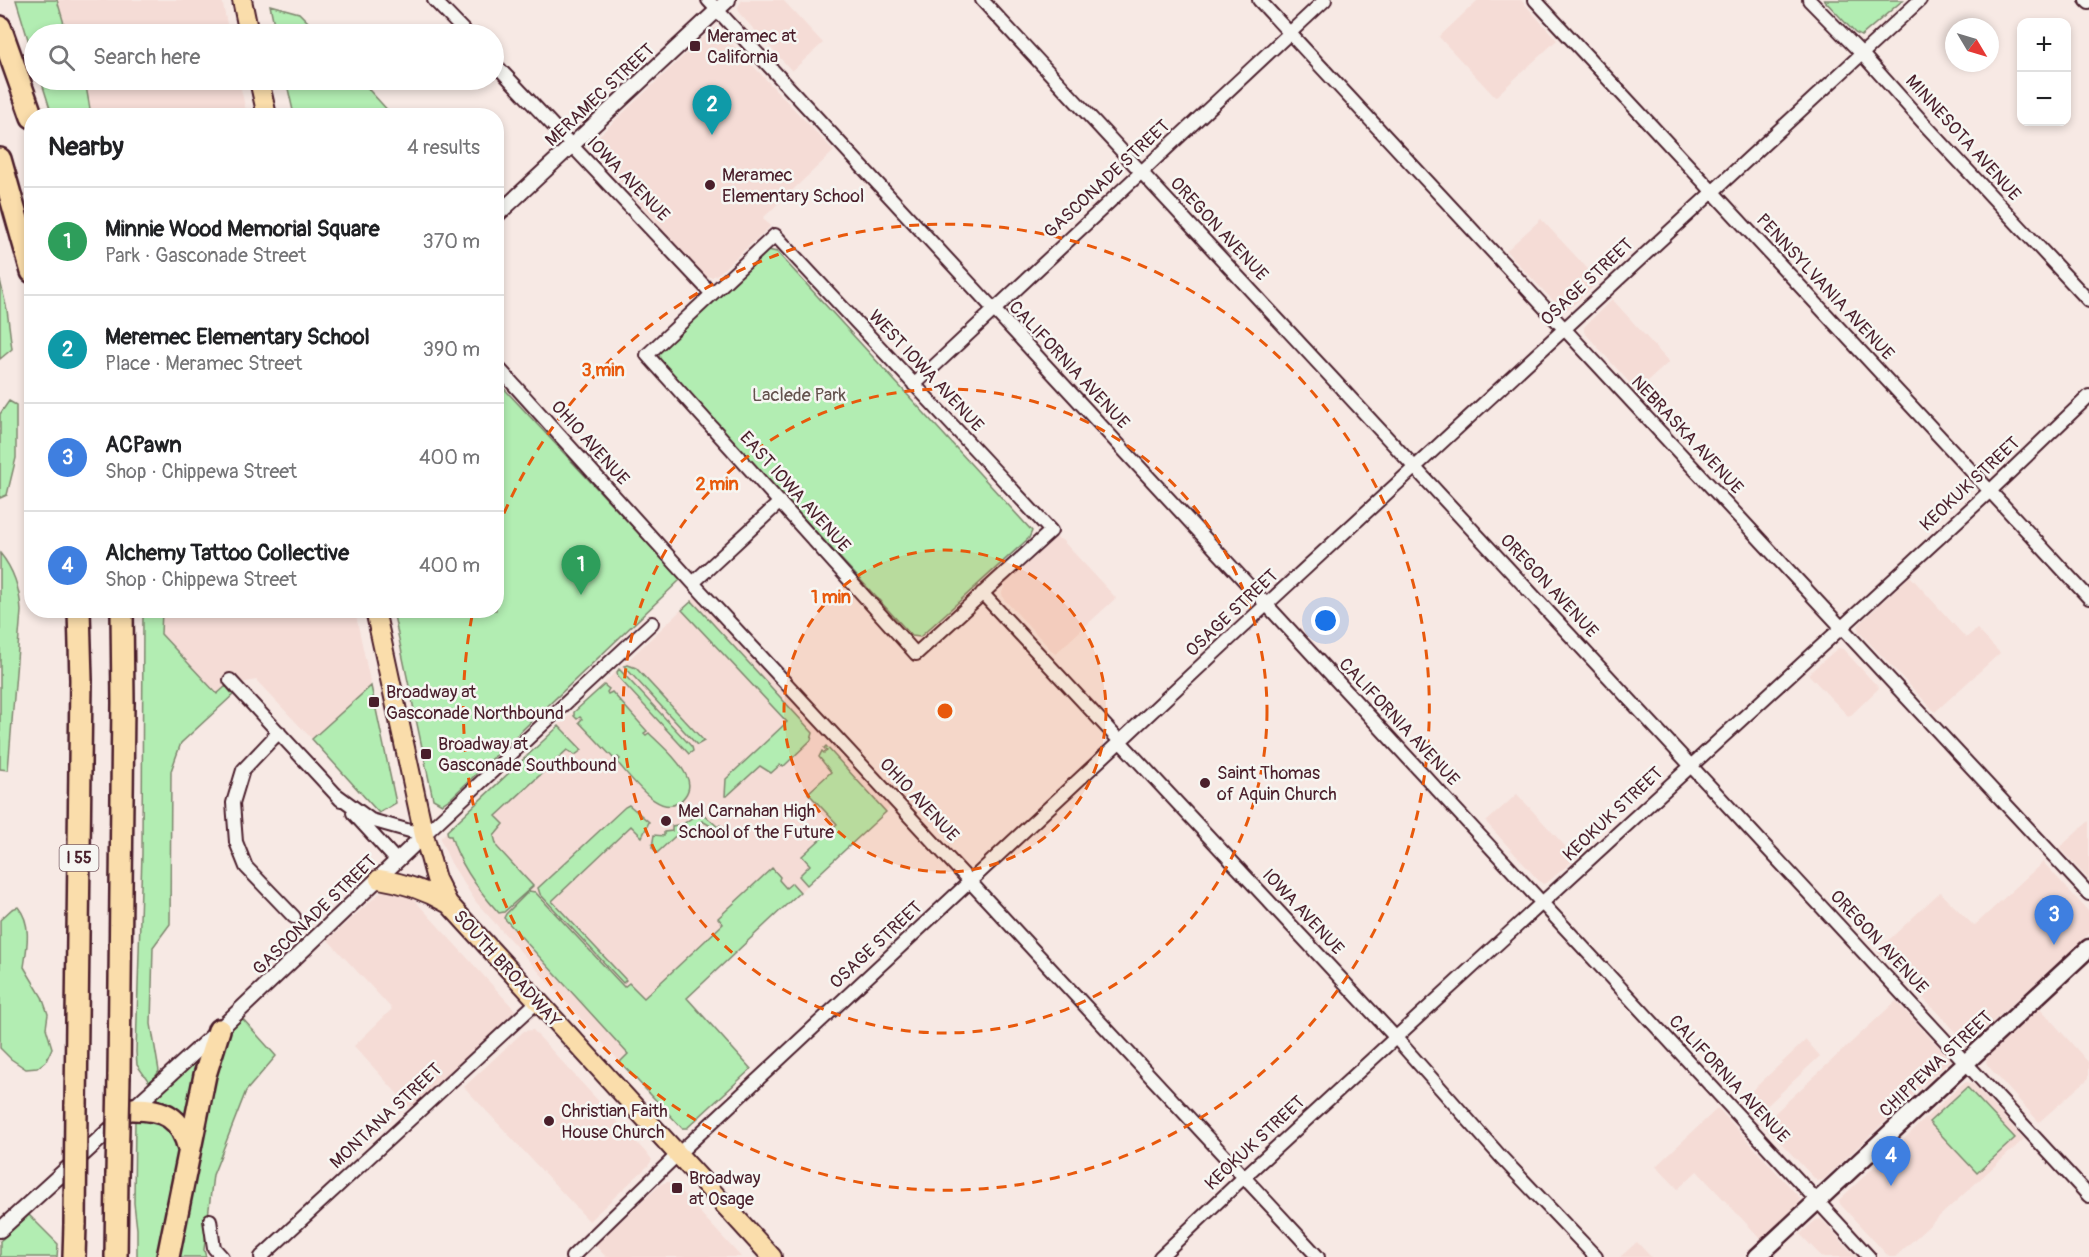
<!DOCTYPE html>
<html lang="en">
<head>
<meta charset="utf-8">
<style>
	body { margin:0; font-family:Pangolin,sans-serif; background:#f2f2f2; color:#202124 }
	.controls { position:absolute; right:18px; top:18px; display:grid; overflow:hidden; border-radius:12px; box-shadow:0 3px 9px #0003 }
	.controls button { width:54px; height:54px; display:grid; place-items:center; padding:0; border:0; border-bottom:2px solid #e0e0e0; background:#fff; color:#202124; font:30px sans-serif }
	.compass { position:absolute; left:1945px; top:18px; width:54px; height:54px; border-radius:50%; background:#fff; box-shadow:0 3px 9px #0003; rotate:128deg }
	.you { position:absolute; left:1326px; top:621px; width:21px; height:21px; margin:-15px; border:4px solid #fff; border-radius:50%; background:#1a73e8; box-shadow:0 0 0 9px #1a73e833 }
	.badge { display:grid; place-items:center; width:39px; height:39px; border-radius:50%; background:#4a1f2b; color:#fff; font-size:20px; font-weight:700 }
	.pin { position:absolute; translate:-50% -50px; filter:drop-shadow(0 2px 3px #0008) }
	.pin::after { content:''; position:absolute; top:32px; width:21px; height:18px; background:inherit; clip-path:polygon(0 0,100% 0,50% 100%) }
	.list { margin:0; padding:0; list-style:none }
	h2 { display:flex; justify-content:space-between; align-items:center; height:78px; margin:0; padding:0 24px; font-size:26px }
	h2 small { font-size:20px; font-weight:400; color:#757577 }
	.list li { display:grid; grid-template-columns:39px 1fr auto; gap:18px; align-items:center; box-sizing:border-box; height:108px; padding:0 24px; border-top:2px solid #e0e0e0 }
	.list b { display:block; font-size:22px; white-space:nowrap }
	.list p { margin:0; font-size:20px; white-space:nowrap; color:#757577 }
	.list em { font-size:20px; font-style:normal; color:#757577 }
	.icon { flex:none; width:33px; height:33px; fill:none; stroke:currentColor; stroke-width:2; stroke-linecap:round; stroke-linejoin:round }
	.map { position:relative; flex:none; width:2089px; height:1257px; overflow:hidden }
	.search { position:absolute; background:#fff; box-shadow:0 3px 9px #0003; left:24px; top:24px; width:480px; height:66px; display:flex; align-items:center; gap:15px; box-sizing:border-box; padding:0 21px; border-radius:33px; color:#757577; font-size:22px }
	.panel { position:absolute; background:#fff; box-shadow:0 3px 9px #0003; left:24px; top:108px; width:480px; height:510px; border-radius:24px }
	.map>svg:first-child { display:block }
</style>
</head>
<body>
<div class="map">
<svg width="2089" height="1257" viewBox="0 0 2089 1257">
	<rect width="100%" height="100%" fill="#f7e9e4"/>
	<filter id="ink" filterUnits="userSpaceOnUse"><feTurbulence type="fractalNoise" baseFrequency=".0167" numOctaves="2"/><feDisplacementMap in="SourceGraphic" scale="12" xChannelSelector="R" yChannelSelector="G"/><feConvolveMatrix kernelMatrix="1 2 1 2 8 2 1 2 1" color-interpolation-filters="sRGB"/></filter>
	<g filter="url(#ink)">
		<path fill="#f5dcd6" d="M57 0H222L229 34H67Z
			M742 0H783L823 43 792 71 739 13 738 7Z
			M1478 0H1521L1557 40 1495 97 1439 37Z
			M717 28 834 151 763 218 771 226 719 273 712 277H706L701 273 588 146 712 29Z
			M85 80H239L247 115H91Z
			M1541 219 1599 281 1570 308 1565 310 1559 307 1506 251Z
			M1612 299 1669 362 1637 391 1584 332V327Z
			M1055 537 1062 540 1116 598 1055 654 1003 598 1002 593 1006 580Z
			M1910 576 1966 638 1977 629 2000 653 1935 712 1859 632 1858 627 1860 623Z
			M696 596 890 807 620 1062 476 902 451 863 441 841V837Z
			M162 611H355L371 686 312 739 256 680 226 686 217 694 161 634Z
			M1838 648 1843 649 1879 688 1849 717 1808 674Z
			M1517 794 1576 858 1548 882 1543 884 1539 881 1486 822Z
			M2089 821V880L2059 848Z
			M2043 862 2089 912V934L1972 1041 1967 1043 1877 951 1940 892 1974 926Z
			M385 888 407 892 515 1010 516 1013 413 1111 354 1046 392 1009 328 940Z
			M1896 1001 1948 1057 1949 1061 1823 1180 1817 1181 1763 1124Z
			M2040 1008 2089 1063V1078L2039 1122 1988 1066 1986 1062 1987 1057Z
			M533 1030 650 1157 652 1160 648 1166 589 1221 464 1087 524 1031Z
			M1806 1040 1820 1056 1756 1116 1742 1100Z
			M1967 1082 1973 1084 2024 1139 1895 1257H1889L1840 1204 1839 1200 1962 1084Z
			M1718 1108 1800 1198V1203L1796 1207 1761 1239 1697 1171 1678 1189 1656 1166Z
			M667 1182H672L741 1257H606L595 1245 661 1184Z
			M1821 1219 1825 1223 1856 1257H1822L1800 1234 1816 1220Z
			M1637 1242 1651 1257H1620Z"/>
		<path fill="#b2edb2" stroke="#7e866e" stroke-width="1.5" d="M16 0H57L67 34H34V59Z
			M1824 0H1903L1861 36 1855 33Z
			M270 5 299 13 320 34H276Z
			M41 80H85L91 115H52Z
			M286 80H360L392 115H294Z
			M768 250 777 252 1032 531 1029 538 920 637 912 636 660 362 659 351Z
			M0 280 7 310 12 349 0 359Z
			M497 381 681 579 451 798 442 804 433 799 393 611 496 610Z
			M9 401 16 405V458L7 495 0 498V414Z
			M0 553C14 570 20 590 21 611L8 770 0 769Z
			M692 601 813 733 811 740 784 766 780 765 771 773 760 766 727 796H725L726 779 787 722 682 610Z
			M143 611H162L161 634 217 694 226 686 233 695 181 743 171 771 170 924 153 947 151 1024 159 1071 156 1076 149 1082 137 1065 136 1052 142 854Z
			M628 665 636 668 704 741 697 745 624 666Z
			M619 669 692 747 693 751 689 754 618 677 617 672Z
			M604 685 609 689 607 692 608 694 612 692 647 731 644 733 646 735 649 733C661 745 678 759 686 775 690 782 690 789 685 796 664 826 631 777 617 762L620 759 618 757 615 760 579 722 582 719 580 717 577 719 574 716V712Z
			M371 686 396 803 379 813 312 739Z
			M559 726 582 750 575 755 567 750 496 816 504 824 494 836 497 847 533 886 504 912 499 913C479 891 460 866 451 836H448L447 831Z
			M826 746 886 812 807 885 799 876 810 865 802 856 837 824 808 793 831 772 819 757 822 751 824 753 827 751 824 748Z
			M629 805 649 822 642 837 631 826 552 901 626 980 623 983 540 894 538 888 625 807Z
			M702 813 718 827 720 825 723 827 721 832 702 821 689 833 684 828 657 853 652 847 654 835 664 836V832L672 831V826L683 824 696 815 699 817Z
			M772 868 780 877 779 880 786 888 792 883 800 892 687 998 751 1069 687 1128H682L620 1062 628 1054 504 918 506 914 529 891 535 892 624 987 629 983 644 998 723 924 718 918Z
			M18 907C32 924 27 947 24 967L42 997 48 1014 46 1028 52 1048 46 1061 37 1068 26 1069 11 1059 0 1048V920L12 909Z
			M242 1018 276 1056 246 1091 217 1165 213 1175 204 1250 206 1257H175L224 1037Z
			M203 1052 191 1125 155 1098Z
			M1967 1087 2015 1138 1977 1173 1929 1122Z
			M147 1117 168 1126 181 1150 160 1257H137V1229L134 1203 135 1119Z
			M29 1215 58 1244 57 1257H0V1241Z"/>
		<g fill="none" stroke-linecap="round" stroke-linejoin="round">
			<g stroke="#4a1f2b" stroke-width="16">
				<path id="minor" d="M434 0 467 34
					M708 0 1869 1257
					M982 0 2089 1196
					M1259 0 2089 894
					M1535 0 2089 598
					M1809 0 1862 54 1928 128 2089 301
					M2086 0 2089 3
					M494 63 712 294
					M775 235 1051 531 916 654 647 355Z
					M496 365 693 583 1318 1257
					M914 385 1325 0
					M693 583 780 502
					M982 593 1396 1038 1501 1157 1596 1257
					M230 680 341 800
					M279 732 243 770 233 803 236 842 246 867 294 917
					M337 795 371 820 424 835 652 623
					M353 813 397 861
					M210 1220 214 1248 222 1257
					M261 1257 537 1002
					M572 1257 677 1155 1267 604 1920 0
					M1160 1257 1244 1177 1990 491 2089 396"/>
			</g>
			<g stroke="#4a1f2b" stroke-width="18">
				<path id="tertiary" d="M496 216 728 0
					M0 1230 219 1030 424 835"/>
			</g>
			<g stroke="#4a1f2b" stroke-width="21">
				<path id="secondary" d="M1757 1257 2089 948"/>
			</g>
			<g stroke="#4a1f2b" stroke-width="22">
				<path id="primary" d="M242 0 249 34
					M259 80 267 116
					M375 610 424 835 436 879 448 903 772 1257
					M379 879C405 883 425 890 447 903"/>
			</g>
			<g stroke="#4a1f2b" stroke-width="26">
				<path id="motorway" d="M0 27 32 117
					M0 159 32 272
					M119 1076 123 703 122 610
					M76 1106 81 680 79 610
					M133 1109C164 1109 181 1117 189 1149
					M74 1257 75 1224
					M116 1257 117 1175
					M168 1257 205 1075 219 1030"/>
			</g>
			<use href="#minor" stroke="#f6f6f2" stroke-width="12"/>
			<use href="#tertiary" stroke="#f6f6f2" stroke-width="14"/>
			<use href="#secondary" stroke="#f6f6f2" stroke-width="16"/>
			<use href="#primary" stroke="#faddab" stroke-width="18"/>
			<use href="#motorway" stroke="#faddab" stroke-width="21"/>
			<g stroke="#4a1f2b" stroke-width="26" stroke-linecap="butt">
				<path id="motorway-bridge" d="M117 1175 119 1076
					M75 1224 76 1106"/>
			</g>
			<use href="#motorway-bridge" stroke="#faddab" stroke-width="21"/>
		</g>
	</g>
	<circle cx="945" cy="711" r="161" fill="#e8590c" fill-opacity=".12"/>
	<g fill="none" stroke="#e8590c" stroke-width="3" stroke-dasharray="10 8">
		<circle cx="945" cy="711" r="161"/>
		<circle cx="945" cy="711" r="322"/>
		<path d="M497 530A483 483 0 1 1 473 611"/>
	</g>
	<g fill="#4a1f2b" stroke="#f6f6f2" stroke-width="2">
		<rect x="689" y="40" width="12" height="12" rx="3"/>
		<circle cx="710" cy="185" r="6"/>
		<rect x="368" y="696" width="12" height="12" rx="3"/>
		<rect x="420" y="748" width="12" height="12" rx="3"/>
		<circle cx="1205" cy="783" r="6"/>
		<circle cx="666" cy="821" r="6"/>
		<circle cx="549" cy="1121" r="6"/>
		<rect x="671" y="1182" width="12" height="12" rx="3"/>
	</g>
	<g text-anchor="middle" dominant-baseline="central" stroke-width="5" stroke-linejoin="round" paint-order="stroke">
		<rect fill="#f6f6f2" stroke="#7e6067" stroke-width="1.5" x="59.5" y="845" width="39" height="26" rx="4.5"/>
		<g font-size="16" font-weight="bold" fill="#4a1f2b">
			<text x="79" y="858">I 55</text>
		</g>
		<g font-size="18" fill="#4a1f2b" stroke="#f6f6f2" text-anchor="start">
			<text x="707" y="36">Meramec at<tspan x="707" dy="21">California</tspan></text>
			<text x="722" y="175">Meramec<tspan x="722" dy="21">Elementary School</tspan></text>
			<text x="386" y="692">Broadway at<tspan x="386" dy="21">Gasconade Northbound</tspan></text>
			<text x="438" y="744">Broadway at<tspan x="438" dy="21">Gasconade Southbound</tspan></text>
			<text x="1217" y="773">Saint Thomas<tspan x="1217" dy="21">of Aquin Church</tspan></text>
			<text x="678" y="811">Mel Carnahan High<tspan x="678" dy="21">School of the Future</tspan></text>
			<text x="561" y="1111">Christian Faith<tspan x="561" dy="21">House Church</tspan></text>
			<text x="689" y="1178">Broadway<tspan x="689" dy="21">at Osage</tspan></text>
		</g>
		<g font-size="18" fill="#4a1f2b" stroke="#f6f6f2">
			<text transform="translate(600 95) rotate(-43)">MERAMEC STREET</text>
			<text transform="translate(1963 138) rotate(48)">MINNESOTA AVENUE</text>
			<text transform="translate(628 179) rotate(46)">IOWA AVENUE</text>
			<text transform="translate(1107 179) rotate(-43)">GASCONADE STREET</text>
			<text transform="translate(1219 229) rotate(47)">OREGON AVENUE</text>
			<text transform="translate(1587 282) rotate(-43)">OSAGE STREET</text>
			<text transform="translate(1825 287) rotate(47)">PENNSYLVANIA AVENUE</text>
			<text transform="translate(1069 365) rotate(47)">CALIFORNIA AVENUE</text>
			<text transform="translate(926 371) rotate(47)">WEST IOWA AVENUE</text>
			<text transform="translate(1687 435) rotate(47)">NEBRASKA AVENUE</text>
			<text transform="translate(590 443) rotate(48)">OHIO AVENUE</text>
			<text transform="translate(1970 484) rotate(-43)">KEOKUK STREET</text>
			<text transform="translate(795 492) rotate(48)">EAST IOWA AVENUE</text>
			<text transform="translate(1549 586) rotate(47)">OREGON AVENUE</text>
			<text transform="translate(1232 613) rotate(-43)">OSAGE STREET</text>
			<text transform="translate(1399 722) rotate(47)">CALIFORNIA AVENUE</text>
			<text transform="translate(919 800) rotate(47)">OHIO AVENUE</text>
			<text transform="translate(1613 814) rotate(-43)">KEOKUK STREET</text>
			<text transform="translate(1303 912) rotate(47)">IOWA AVENUE</text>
			<text transform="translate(315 915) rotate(-44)">GASCONADE STREET</text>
			<text transform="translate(1879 942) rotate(47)">OREGON AVENUE</text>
			<text transform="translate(876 945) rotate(-43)">OSAGE STREET</text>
			<text transform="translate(507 969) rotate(48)">SOUTH BROADWAY</text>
			<text transform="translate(1936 1064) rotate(-43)">CHIPPEWA STREET</text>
			<text transform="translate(1729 1079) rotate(47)">CALIFORNIA AVENUE</text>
			<text transform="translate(386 1116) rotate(-43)">MONTANA STREET</text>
			<text transform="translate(1255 1143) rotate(-43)">KEOKUK STREET</text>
		</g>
		<g font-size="18" fill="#64524d" stroke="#f6f6f2">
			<text x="799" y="395">Laclede Park</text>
		</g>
	</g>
	<circle cx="945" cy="711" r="9" fill="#e8590c" stroke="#f6f6f2" stroke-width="3"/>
	<g font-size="18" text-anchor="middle" font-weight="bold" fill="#e8590c" stroke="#f6f6f2" stroke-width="5" stroke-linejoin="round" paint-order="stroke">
		<text x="603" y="376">3 min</text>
		<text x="717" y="490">2 min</text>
		<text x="831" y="603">1 min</text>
	</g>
</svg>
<div class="controls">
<button>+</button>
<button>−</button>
</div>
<svg class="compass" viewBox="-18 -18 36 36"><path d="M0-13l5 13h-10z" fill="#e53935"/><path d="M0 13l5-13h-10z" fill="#757577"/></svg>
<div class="you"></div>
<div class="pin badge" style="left:581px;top:595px;background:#2e9e5b">1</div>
<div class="pin badge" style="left:712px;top:135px;background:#0f9aa8">2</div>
<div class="pin badge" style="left:2054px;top:945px;background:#3f7fe0">3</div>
<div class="pin badge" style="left:1891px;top:1186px;background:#3f7fe0">4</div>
<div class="search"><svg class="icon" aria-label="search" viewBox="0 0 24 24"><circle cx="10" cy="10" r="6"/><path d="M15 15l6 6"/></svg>Search here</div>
<section class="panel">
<h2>Nearby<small>4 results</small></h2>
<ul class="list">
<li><span class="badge" style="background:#2e9e5b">1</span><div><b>Minnie Wood Memorial Square</b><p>Park · Gasconade Street</p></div><em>370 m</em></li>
<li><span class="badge" style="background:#0f9aa8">2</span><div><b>Meremec Elementary School</b><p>Place · Meramec Street</p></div><em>390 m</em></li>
<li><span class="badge" style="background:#3f7fe0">3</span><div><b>ACPawn</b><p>Shop · Chippewa Street</p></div><em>400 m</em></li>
<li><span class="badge" style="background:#3f7fe0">4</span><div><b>Alchemy Tattoo Collective</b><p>Shop · Chippewa Street</p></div><em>400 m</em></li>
</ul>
</section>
</div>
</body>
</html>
